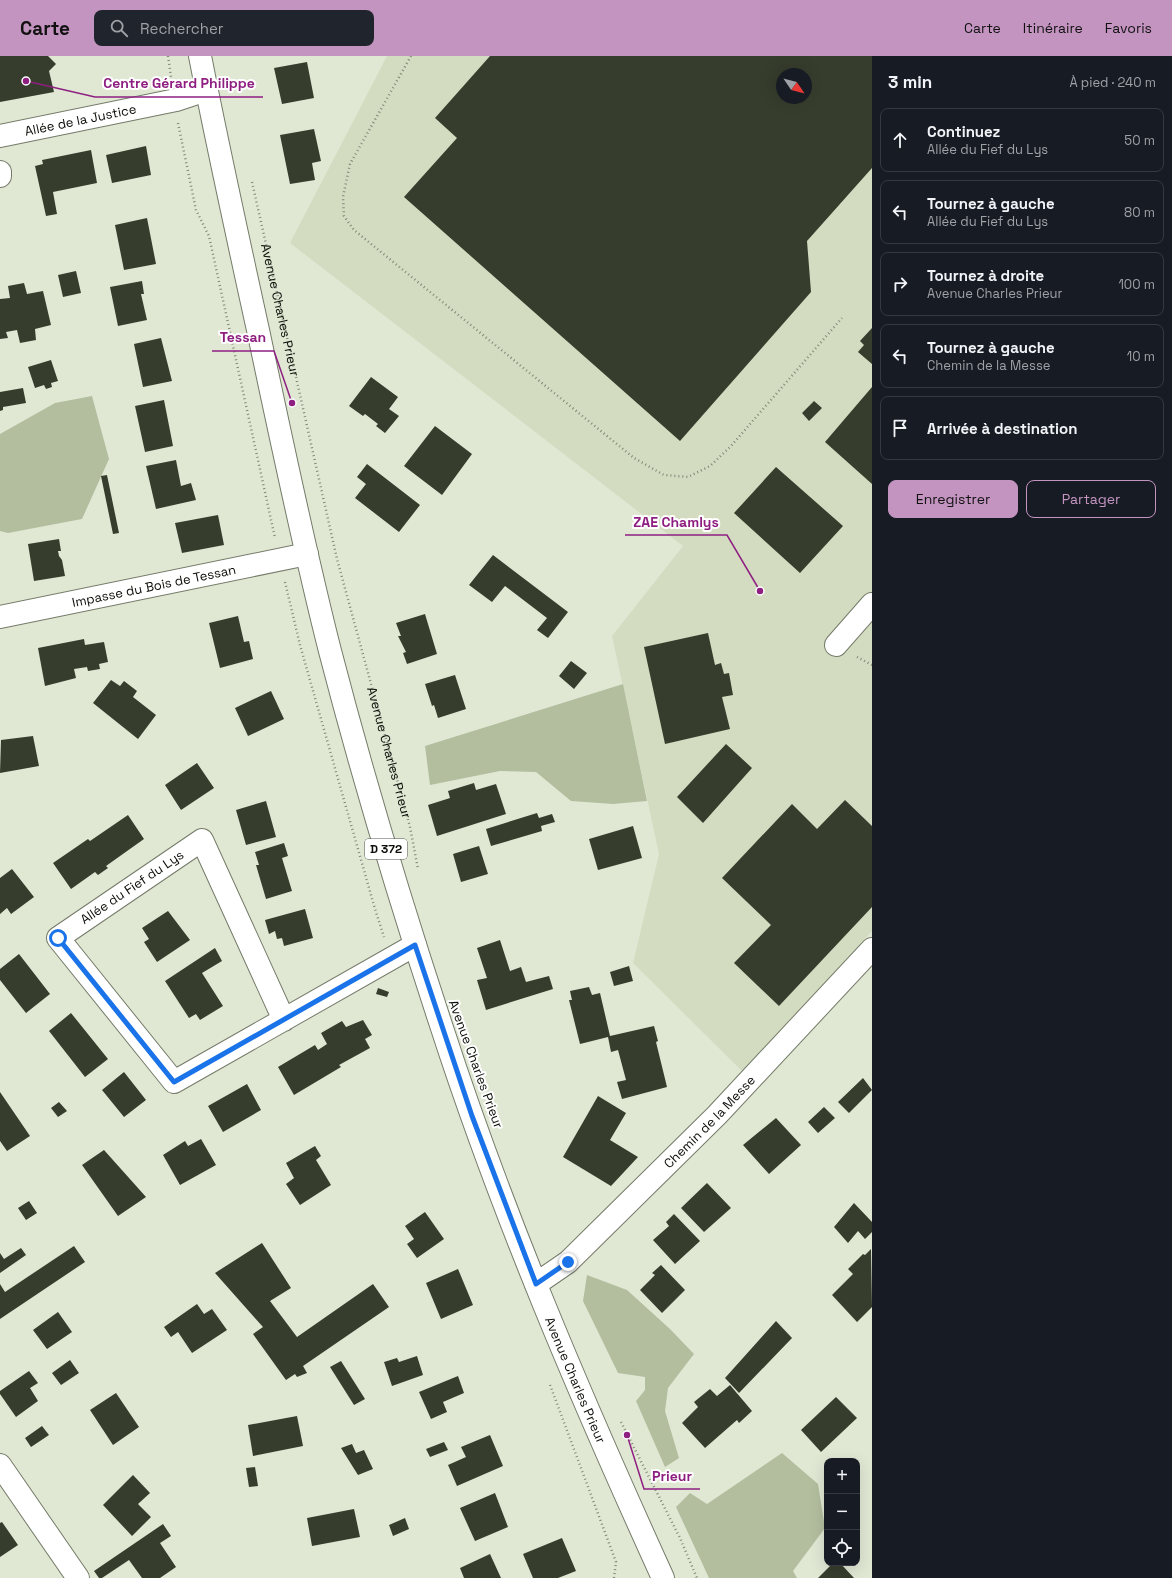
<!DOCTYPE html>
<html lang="fr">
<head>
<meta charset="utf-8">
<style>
	body { margin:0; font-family:"Space Grotesk",sans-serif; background:#20242c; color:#f1f3f6 }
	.controls { position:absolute; right:12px; bottom:12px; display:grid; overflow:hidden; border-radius:8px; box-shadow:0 4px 16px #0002 }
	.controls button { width:36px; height:36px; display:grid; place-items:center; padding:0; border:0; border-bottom:1px solid #363941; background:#171b24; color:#f1f3f6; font:20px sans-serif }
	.compass { position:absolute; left:776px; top:12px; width:36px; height:36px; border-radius:50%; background:#171b24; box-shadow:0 4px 16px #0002; rotate:125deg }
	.stop { position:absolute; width:12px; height:12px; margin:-9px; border:3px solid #1a73e8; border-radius:50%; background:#fff }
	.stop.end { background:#1a73e8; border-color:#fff; box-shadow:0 1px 4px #0008 }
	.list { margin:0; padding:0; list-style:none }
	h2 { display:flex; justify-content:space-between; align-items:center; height:52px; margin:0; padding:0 16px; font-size:17px }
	h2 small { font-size:13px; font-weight:400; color:#9ea1a6 }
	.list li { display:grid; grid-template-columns:26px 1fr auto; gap:12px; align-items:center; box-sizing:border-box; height:64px; margin:0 8px 8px; padding:0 8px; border:1px solid #363941; border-radius:8px }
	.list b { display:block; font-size:15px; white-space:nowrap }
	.list p { margin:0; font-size:13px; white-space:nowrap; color:#9ea1a6 }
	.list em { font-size:13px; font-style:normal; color:#9ea1a6 }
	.actions { display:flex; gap:8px; padding:12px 16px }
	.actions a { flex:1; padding:9px 0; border:1px solid #c494c1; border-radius:8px; text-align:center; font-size:14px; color:#c494c1 }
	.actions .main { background:#c494c1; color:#111 }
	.icon { flex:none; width:22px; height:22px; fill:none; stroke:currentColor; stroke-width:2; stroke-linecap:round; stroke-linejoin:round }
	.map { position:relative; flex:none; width:872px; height:1522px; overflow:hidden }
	header { display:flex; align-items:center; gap:24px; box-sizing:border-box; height:56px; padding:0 20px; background:#c494c1; color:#111 }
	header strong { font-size:19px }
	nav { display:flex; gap:22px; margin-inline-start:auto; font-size:14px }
	.search { width:280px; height:36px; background:#20242c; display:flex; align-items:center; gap:10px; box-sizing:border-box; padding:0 14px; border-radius:8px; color:#9ea1a6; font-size:15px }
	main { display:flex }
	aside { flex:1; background:#171b24 }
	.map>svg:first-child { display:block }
</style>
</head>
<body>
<header>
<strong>Carte</strong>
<div class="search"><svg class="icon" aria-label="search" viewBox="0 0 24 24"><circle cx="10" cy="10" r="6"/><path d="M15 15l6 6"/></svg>Rechercher</div>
<nav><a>Carte</a><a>Itinéraire</a><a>Favoris</a></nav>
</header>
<main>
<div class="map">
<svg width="872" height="1522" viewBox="0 0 872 1522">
	<rect width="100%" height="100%" fill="#e0e8d4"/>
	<path fill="#d3dcc1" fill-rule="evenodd" d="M387 0H872V875L743 1016 633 907 659 798 612 580 683 490 290 187ZM782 18H806V42H782Z"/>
	<path fill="#b3be9f" d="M92 340 109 403 82 463 8 477 0 475V378L55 347Z
		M623 628 647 745 613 748 571 745 536 716 500 715 430 729 425 690Z
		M587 1219 627 1234 670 1273 694 1298 668 1332 665 1355 679 1402 665 1411 636 1345 645 1334V1321L618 1317 583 1245Z
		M782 1397 818 1428 825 1472 793 1515 797 1522H709L676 1451 690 1437 707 1448Z"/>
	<path fill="#373d2d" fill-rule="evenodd" d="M0 0H48L56 8 49 15 54 36 0 46Z
		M490 0H872V112L807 185 811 236 680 385 404 141 457 82 435 62ZM782 18H806V42H782Z
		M307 6 314 42 282 48 274 12Z
		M314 73 321 105 312 107 315 124 290 128 280 79Z
		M146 90 151 119 112 127 106 99Z
		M91 94 97 127 53 136 57 158 46 160 35 110 43 108 42 104Z
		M147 162 156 208 124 214 115 169Z
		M76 215 81 237 63 241 58 219Z
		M142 225 144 238H141L147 264 118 270 110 231Z
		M24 227 27 238 43 235 51 269 35 273 36 284 20 287 17 274 6 276 8 282 0 283V243L10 242 8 230Z
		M872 272V308L858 296 864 289 860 285Z
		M161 282 172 325 143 331 134 288Z
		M51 304 58 325 51 327 52 331 46 333 44 329 35 332 28 311Z
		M371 321 398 341 389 353 399 360 385 377 376 370 378 368 365 358 363 360 349 350Z
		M872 331V428L825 386Z
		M23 332 26 347 3 351V354L0 355V336Z
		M164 344 173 390 145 396 135 350Z
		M814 345 822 352 809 365 802 357Z
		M435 370 472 398 442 439 404 410Z
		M176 404 181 430 191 427 196 444 156 453 146 410Z
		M367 408 420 449 399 476 355 442 366 428 357 421Z
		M776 411 843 470 800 517 734 457Z
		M107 419 119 477 113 478 101 420Z
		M218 459 224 489 182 497 175 467Z
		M59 483 61 495H58L59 500 62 504 65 520 34 525 28 488Z
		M493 499 568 556 548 582 537 574 547 562 505 530 492 546 469 529Z
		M425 558 437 598 407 608 403 597 406 596 398 580H401L396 567Z
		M238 560 244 586 249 585 253 603 220 612 209 567Z
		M708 577 715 609 721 607 724 618 729 617 733 639 722 641 730 673 665 688 644 591Z
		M84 583 85 589 104 586 108 606 99 608 100 613 88 615 87 611 74 613 76 622 45 630 38 592Z
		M571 605 587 617 574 633 559 620Z
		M455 619 466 653 438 662 434 649 432 650 425 628Z
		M111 624 120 630 124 625 137 635 133 641 156 659 138 683 93 647Z
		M271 635 284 663 248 680 235 652Z
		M33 680 39 710 0 717 1 684Z
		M726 688 752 712 703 767 677 741Z
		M197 707 214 732 181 754 165 729Z
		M474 727 476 734 496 728 506 758 437 780 428 749 450 742 448 735Z
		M845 744 872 770V851L779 950 734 907 771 869 722 822 792 748 817 773Z
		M266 745 276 781 246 789 236 754Z
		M537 757 539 762 552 758 555 766 541 770 542 775 491 790 486 773Z
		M128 759 144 783 106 810 108 812 98 819 95 816 71 833 53 807 88 783 90 785Z
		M633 770 642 802 598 814 589 783Z
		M284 787 288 800 282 802 292 835 266 843 256 809H259L255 796Z
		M479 790 488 818 461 826 453 798Z
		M12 813 34 841 11 858 7 852 0 858V822Z
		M305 853 313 882 284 890 282 882 277 883 275 875 269 878 265 864Z
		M168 855 190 884 157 906 144 886 149 883 142 872Z
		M500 884 510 915 521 911 526 926 549 920 553 933 486 954 477 924 487 922 477 892Z
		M215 892 222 905 202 917 223 950 200 964 196 958 189 962 165 925Z
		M19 898 50 938 26 957 0 924V913Z
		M629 910 633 925 614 930 610 916Z
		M589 931 592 939 600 937 610 980 654 970 658 985 656 986 667 1031 622 1043 617 1026 626 1024 618 994 611 996 608 981 580 988 569 944H572L570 935Z
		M378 932 389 936 387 941 376 938Z
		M71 957 108 1003 85 1021 49 975Z
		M363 964 372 979 365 983 370 992 339 1009 341 1011 294 1039 278 1011 315 989 318 994 327 988 321 977 342 965 346 971Z
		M124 1016 146 1044 124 1061 102 1034Z
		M863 1022 872 1034 849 1057 838 1046Z
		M247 1028 261 1054 223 1076 208 1050Z
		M0 1036 30 1080 7 1095 0 1085Z
		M598 1040 626 1057 610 1084 638 1101 611 1130 563 1101Z
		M59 1046 67 1055 58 1061 51 1052Z
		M824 1051 835 1062 818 1077 808 1066Z
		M776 1062 801 1089 769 1118 743 1089Z
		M201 1083 216 1109 180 1129 163 1099 185 1085 188 1090Z
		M315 1090 321 1100 316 1104 331 1129 300 1149 286 1128 294 1122 286 1107Z
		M104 1094 146 1141 118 1160 82 1109Z
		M707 1127 731 1152 704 1176 681 1152Z
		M29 1145 37 1157 26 1164 18 1152Z
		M854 1147 872 1166V1176L865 1183 858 1175 848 1187 834 1171Z
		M425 1156 444 1183 417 1202 407 1188 414 1183 405 1170Z
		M674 1158 700 1185 675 1208 653 1184 669 1170 666 1166Z
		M262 1187 291 1232 270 1245 297 1281 373 1228 389 1251 303 1310 307 1317 297 1321 295 1318 286 1324 253 1278 263 1271 215 1217Z
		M74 1190 85 1206 0 1263V1228L5 1236Z
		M21 1192 26 1199 0 1217V1197L4 1203Z
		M871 1193 872 1251 857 1266 832 1239 853 1218 848 1213 863 1198 865 1199Z
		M661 1209 685 1234 662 1257 640 1234 655 1219 652 1217Z
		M458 1213 473 1249 441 1263 426 1227Z
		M197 1248 204 1258 212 1253 227 1274 192 1297 178 1276 171 1281 164 1271Z
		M58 1256 72 1276 47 1293 33 1274Z
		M776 1265 792 1282 739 1337 725 1322Z
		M417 1300 423 1319 392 1330 384 1306 397 1302 399 1306Z
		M70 1304 79 1317 61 1329 52 1317Z
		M341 1305 365 1343 354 1349 330 1311Z
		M29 1315 38 1327 30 1332 38 1345 16 1361 0 1338V1335Z
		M458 1320 464 1337 443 1346 447 1356 431 1363 419 1336Z
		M730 1329 752 1355 739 1367 737 1364 705 1392 682 1367 698 1351 694 1346 710 1333 717 1340Z
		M116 1337 139 1371 113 1389 90 1354Z
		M836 1341 857 1362 821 1396 801 1374Z
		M297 1360 303 1390 253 1400 248 1369Z
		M42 1370 49 1379 31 1391 25 1382Z
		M490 1379 503 1410 457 1430 448 1409 466 1401 461 1391Z
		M444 1386 448 1394 430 1401 426 1393Z
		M352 1388 356 1397 364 1394 373 1413 358 1419 341 1392Z
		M255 1411 258 1430 249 1431 246 1412Z
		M133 1419 150 1437 138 1448 151 1461 132 1480 103 1449Z
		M495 1437 508 1471 475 1485 460 1452Z
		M354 1453 360 1481 312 1490 307 1462Z
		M405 1462 409 1473 393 1480 389 1469Z
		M2 1466 18 1489 0 1501V1467Z
		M163 1468 171 1480 160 1487 176 1511 160 1522H142L129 1504 102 1522H99L94 1515Z
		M562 1482 576 1515 558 1522H533L523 1498Z
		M490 1498 501 1522H464L460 1512Z
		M833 1507H840L854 1522H818Z"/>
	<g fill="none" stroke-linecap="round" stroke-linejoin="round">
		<g stroke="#747b69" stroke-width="24">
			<g id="minor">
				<path id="s2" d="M0 80 176 44 206 34"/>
				<path d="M0 116V120"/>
				<path id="s3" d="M0 561 307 498"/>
				<path d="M836 589 872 548"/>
				<path d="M284 964 202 784 58 882 174 1026 415 889"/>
				<path id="s4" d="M536 1228 568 1206 717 1059 872 893"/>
				<path d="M0 1409 78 1522"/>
			</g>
		</g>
		<g stroke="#747b69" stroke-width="24">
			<g id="major">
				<path id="s5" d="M200 0C218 92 238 183 258 274 281 382 303 489 330 595 363 722 401 848 442 972 503 1160 581 1342 663 1522"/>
			</g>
		</g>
		<g stroke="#83887a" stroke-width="2.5" stroke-dasharray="1 3" stroke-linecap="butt">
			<path d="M168 0 171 21"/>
			<path d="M411 0 350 108 343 141 344 160 354 174 634 402 664 419 688 421 710 410 731 390 842 262"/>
			<path d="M178 67 196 154 209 180 275 482"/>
			<path id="s1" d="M252 126 337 503 410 771 418 813"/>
			<path d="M285 526 300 589 375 853 384 881"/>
			<path d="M857 601 872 609"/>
			<path d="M550 1329 616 1506 614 1522"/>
			<path d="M621 1366 680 1482 697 1522"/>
		</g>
		<use href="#minor" stroke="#fff" stroke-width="22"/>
		<use href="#major" stroke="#fff" stroke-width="22"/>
	</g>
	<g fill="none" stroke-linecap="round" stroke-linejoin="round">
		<path stroke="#1a73e8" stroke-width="5" d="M58 882 174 1026 415 889 472 1060 536 1228 568 1206"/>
	</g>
	<g text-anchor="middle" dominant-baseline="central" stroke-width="4" stroke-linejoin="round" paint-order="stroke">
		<rect fill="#fff" stroke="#555652" stroke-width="1" x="365" y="783" width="42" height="20" rx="3"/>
		<g font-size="12" font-weight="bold" fill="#0c0e08">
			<text x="386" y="793">D 372</text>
		</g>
		<g font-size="13" fill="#0c0e08" stroke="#fff">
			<text stroke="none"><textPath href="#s2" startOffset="82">Allée de la Justice</textPath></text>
			<text stroke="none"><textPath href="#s1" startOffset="131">Avenue Charles Prieur</textPath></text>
			<text stroke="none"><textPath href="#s3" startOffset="157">Impasse du Bois de Tessan</textPath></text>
			<text stroke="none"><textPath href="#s1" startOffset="587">Avenue Charles Prieur</textPath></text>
			<text transform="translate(132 831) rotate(-34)">Allée du Fief du Lys</text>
			<text transform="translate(476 1008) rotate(70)">Avenue Charles Prieur</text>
			<text stroke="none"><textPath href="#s4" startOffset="238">Chemin de la Messe</textPath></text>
			<text stroke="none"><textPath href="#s5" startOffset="1379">Avenue Charles Prieur</textPath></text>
		</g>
	</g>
	<path fill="none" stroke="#8e1f81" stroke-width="1.5" d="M26 25L95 41H263M292 347L274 295H212M760 535L727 479H625M627 1379L644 1433H700"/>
	<g fill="#8e1f81" stroke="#fff" stroke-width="1.5">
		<circle cx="26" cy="25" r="4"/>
		<circle cx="292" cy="347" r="4"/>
		<circle cx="760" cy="535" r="4"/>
		<circle cx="627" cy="1379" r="4"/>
	</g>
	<g font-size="14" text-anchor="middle" font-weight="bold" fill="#8e1f81" stroke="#fff" stroke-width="4" stroke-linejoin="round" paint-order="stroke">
		<text x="179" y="32">Centre Gérard Philippe</text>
		<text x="243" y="286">Tessan</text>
		<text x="676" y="471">ZAE Chamlys</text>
		<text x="672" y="1425">Prieur</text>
	</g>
</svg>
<div class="controls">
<button>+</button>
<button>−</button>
<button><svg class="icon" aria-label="locate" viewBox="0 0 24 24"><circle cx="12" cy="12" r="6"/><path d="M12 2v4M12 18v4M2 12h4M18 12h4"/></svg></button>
</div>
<svg class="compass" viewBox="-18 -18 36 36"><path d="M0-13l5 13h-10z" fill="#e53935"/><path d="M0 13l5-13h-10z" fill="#9ea1a6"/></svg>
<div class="stop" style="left:58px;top:882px"></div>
<div class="stop end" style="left:568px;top:1206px"></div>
</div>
<aside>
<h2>3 min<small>À pied · 240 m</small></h2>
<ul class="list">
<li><svg class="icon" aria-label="ahead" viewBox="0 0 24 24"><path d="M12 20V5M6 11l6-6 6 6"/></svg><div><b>Continuez</b><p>Allée du Fief du Lys</p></div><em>50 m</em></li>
<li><svg class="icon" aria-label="left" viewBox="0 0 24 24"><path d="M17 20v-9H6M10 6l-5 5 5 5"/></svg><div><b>Tournez à gauche</b><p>Allée du Fief du Lys</p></div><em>80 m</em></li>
<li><svg class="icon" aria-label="right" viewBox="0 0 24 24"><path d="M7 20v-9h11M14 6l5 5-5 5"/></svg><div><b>Tournez à droite</b><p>Avenue Charles Prieur</p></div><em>100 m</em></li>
<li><svg class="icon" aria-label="left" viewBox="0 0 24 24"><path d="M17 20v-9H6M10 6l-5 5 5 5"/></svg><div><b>Tournez à gauche</b><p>Chemin de la Messe</p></div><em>10 m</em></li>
<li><svg class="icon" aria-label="arrive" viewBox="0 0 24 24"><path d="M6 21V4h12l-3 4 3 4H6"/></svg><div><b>Arrivée à destination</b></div></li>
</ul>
<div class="actions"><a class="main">Enregistrer</a><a>Partager</a></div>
</aside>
</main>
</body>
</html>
